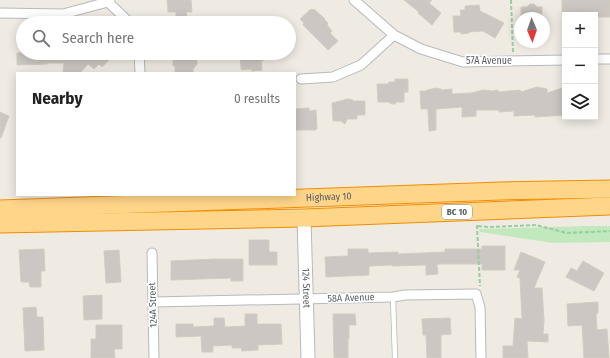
<!DOCTYPE html>
<html lang="en">
<head>
<meta charset="utf-8">
<style>
	body { margin:0; font-family:"Fira Sans Condensed",sans-serif; background:#f2f2f2; color:#222 }
	.controls { position:absolute; right:12px; top:12px; display:grid; overflow:hidden; border-radius:0px; box-shadow:0 2px 10px #0003 }
	.controls button { width:36px; height:36px; display:grid; place-items:center; padding:0; border:0; border-bottom:1px solid #e0e0e0; background:#fff; color:#222; font:20px sans-serif }
	.compass { position:absolute; left:514px; top:12px; width:36px; height:36px; border-radius:50%; background:#fff; box-shadow:0 2px 10px #0003; rotate:178deg }
	.list { margin:0; padding:0; list-style:none }
	h2 { display:flex; justify-content:space-between; align-items:center; height:52px; margin:0; padding:0 16px; font-size:17px }
	h2 small { font-size:13px; font-weight:400; color:#767676 }
	.icon { flex:none; width:22px; height:22px; fill:none; stroke:currentColor; stroke-width:2; stroke-linecap:round; stroke-linejoin:round }
	.map { position:relative; flex:none; width:610px; height:358px; overflow:hidden }
	.search { position:absolute; background:#fff; box-shadow:0 2px 10px #0003; left:16px; top:16px; width:280px; height:44px; display:flex; align-items:center; gap:10px; box-sizing:border-box; padding:0 14px; border-radius:22px; color:#767676; font-size:15px }
	.panel { position:absolute; background:#fff; box-shadow:0 2px 10px #0003; left:16px; top:72px; width:280px; height:124px; border-radius:0px }
	.map>svg:first-child { display:block }
</style>
</head>
<body>
<div class="map">
<svg width="610" height="358" viewBox="0 0 610 358">
	<rect width="100%" height="100%" fill="#efebe3"/>
	<path fill="#c1e9bd" d="M588 226H610V242L553 243 480 232 479 229Z"/>
	<path fill="#ccc7c2" stroke="#d4ccc0" d="M167 0H191L192 12H186L187 17H176V12H168Z
		M404 0H432L429 3 441 13 432 25 418 13 419 12Z
		M562 0H610V17H595V15H562Z
		M530 4H534L537 7H542V18H521V7H527Z
		M479 5 480 11 504 23 495 38 483 31 469 32V33L461 34V32H454L453 16H461L460 10H465V6Z
		M311 9 313 10 314 9 325 19H324L328 23 327 25 332 31 330 33 338 41 328 50 303 25 304 23 300 19Z
		M17 53H116L102 67 99 64 94 69 88 64 80 73H63L64 63H47V64L17 65Z
		M173 53H197V64L193 69V73H175V66H173Z
		M240 53H262L263 61H261L262 70 252 71 251 69 242 70 241 69Z
		M395 79H408V92H404V102H396L395 104H391L389 102H378L377 84H388L389 82H395Z
		M537 87 547 89V93L565 87V115L535 117V115L514 116V111L499 112V110H476V116L462 117V107L436 109V130L429 131 428 109H421L420 91H427V90L437 88 441 89V90L452 89V94L472 93 483 90 492 91 498 90V92L520 90 521 92Z
		M348 99 353 100V101H365V115H357V119H347L345 124 341 121H333L332 103Z
		M309 108V111L316 110 317 129H316V130H295V109Z
		M0 112 9 116 1 138H0Z
		M249 240H269V252H277V265H249Z
		M482 246H505V270H482V264H437L438 274 426 275V265L392 266V265L369 266V275L326 277 325 257 348 256V249H368V253L398 252V254L445 252V249H482Z
		M44 249 45 271H41V287H30L29 282H21L19 250Z
		M119 250 121 282 106 283 104 251Z
		M521 252 545 262 534 288H542L544 320 543 334H548V342L527 341 528 358H503V346H513L515 318 522 319 520 278 517 277 520 270H514Z
		M215 259H243V281H231V278L171 280V261Z
		M583 261 604 273 594 291 566 277 571 268 577 271Z
		M102 295V319L84 320 83 296Z
		M598 302V313L596 314 597 330 607 329 609 358H584L582 325 568 326 567 304Z
		M36 307 37 317H43L44 350 25 351 23 308Z
		M245 314H257V324H281L282 344 258 345V350L242 351 241 348H232V345L213 346V352H202L201 336 176 337V324H193V327L214 326V318H224L225 327 245 326Z
		M333 314H355L356 325H349V339H348V358H334Z
		M450 318 451 334 441 335V358H427L426 335H423L422 319Z
		M96 325H122V349H114L115 358H91V339H96Z"/>
	<g fill="none" stroke-linecap="round" stroke-linejoin="round">
		<g stroke="#b5babe" stroke-width="6">
			<path id="lane" d="M393 297 395 358"/>
		</g>
		<g stroke="#b5babe" stroke-width="11">
			<path id="street" d="M110 0 108 2 130 23
				M354 0 394 35 421 49 463 62 565 60
				M0 13 63 14 108 2
				M139 53 140 73
				M595 59H610
				M301 79 333 77 361 65 394 35
				M152 253 154 358
				M153 302 393 297 405 295 476 294 480 307 481 358"/>
		</g>
		<g stroke="#b4b9be" stroke-width="15">
			<g id="secondary">
				<path id="s1" d="M304 218 308 358"/>
			</g>
		</g>
		<g stroke="#f28d00" stroke-width="19">
			<g id="highway">
				<path id="s2" d="M0 209 501 191 610 189"/>
				<path d="M0 224 304 218 610 206"/>
			</g>
		</g>
		<path stroke="#97cda0" stroke-width="2" stroke-dasharray="4 2" stroke-linecap="butt" d="M511 0 513 52
			M476 226H477L480 286
			M478 226 488 227 536 225 567 233 610 231"/>
		<use href="#lane" stroke="#fff" stroke-width="4.5"/>
		<use href="#street" stroke="#fff" stroke-width="9"/>
		<use href="#secondary" stroke="#fff" stroke-width="13"/>
		<use href="#highway" stroke="#ffd58a" stroke-width="17"/>
	</g>
	<g text-anchor="middle" dominant-baseline="central" stroke-width="3.5" stroke-linejoin="round" paint-order="stroke">
		<rect fill="#fff" stroke="#8c9093" stroke-width="1" x="442" y="205" width="30" height="14" rx="3"/>
		<g font-size="9" font-weight="bold" fill="#5b6065">
			<text x="457" y="212">BC 10</text>
		</g>
		<g font-size="10" fill="#5b6065" stroke="#fff">
			<text x="489" y="61">57A Avenue</text>
			<text stroke="none"><textPath href="#s2" startOffset="329">Highway 10</textPath></text>
			<text stroke="none"><textPath href="#s1" startOffset="70">124 Street</textPath></text>
			<text transform="translate(351 298) rotate(-2)">58A Avenue</text>
			<text transform="translate(153 305) rotate(-92)">124A Street</text>
		</g>
	</g>
</svg>
<div class="controls">
<button>+</button>
<button>−</button>
<button><svg class="icon" aria-label="layers" viewBox="0 0 24 24"><path d="M12 4l9 5-9 5-9-5zM3 14l9 5 9-5"/></svg></button>
</div>
<svg class="compass" viewBox="-18 -18 36 36"><path d="M0-13l5 13h-10z" fill="#e53935"/><path d="M0 13l5-13h-10z" fill="#767676"/></svg>
<div class="search"><svg class="icon" aria-label="search" viewBox="0 0 24 24"><circle cx="10" cy="10" r="6"/><path d="M15 15l6 6"/></svg>Search here</div>
<section class="panel">
<h2>Nearby<small>0 results</small></h2>
<ul class="list">
</ul>
</section>
</div>
</body>
</html>
